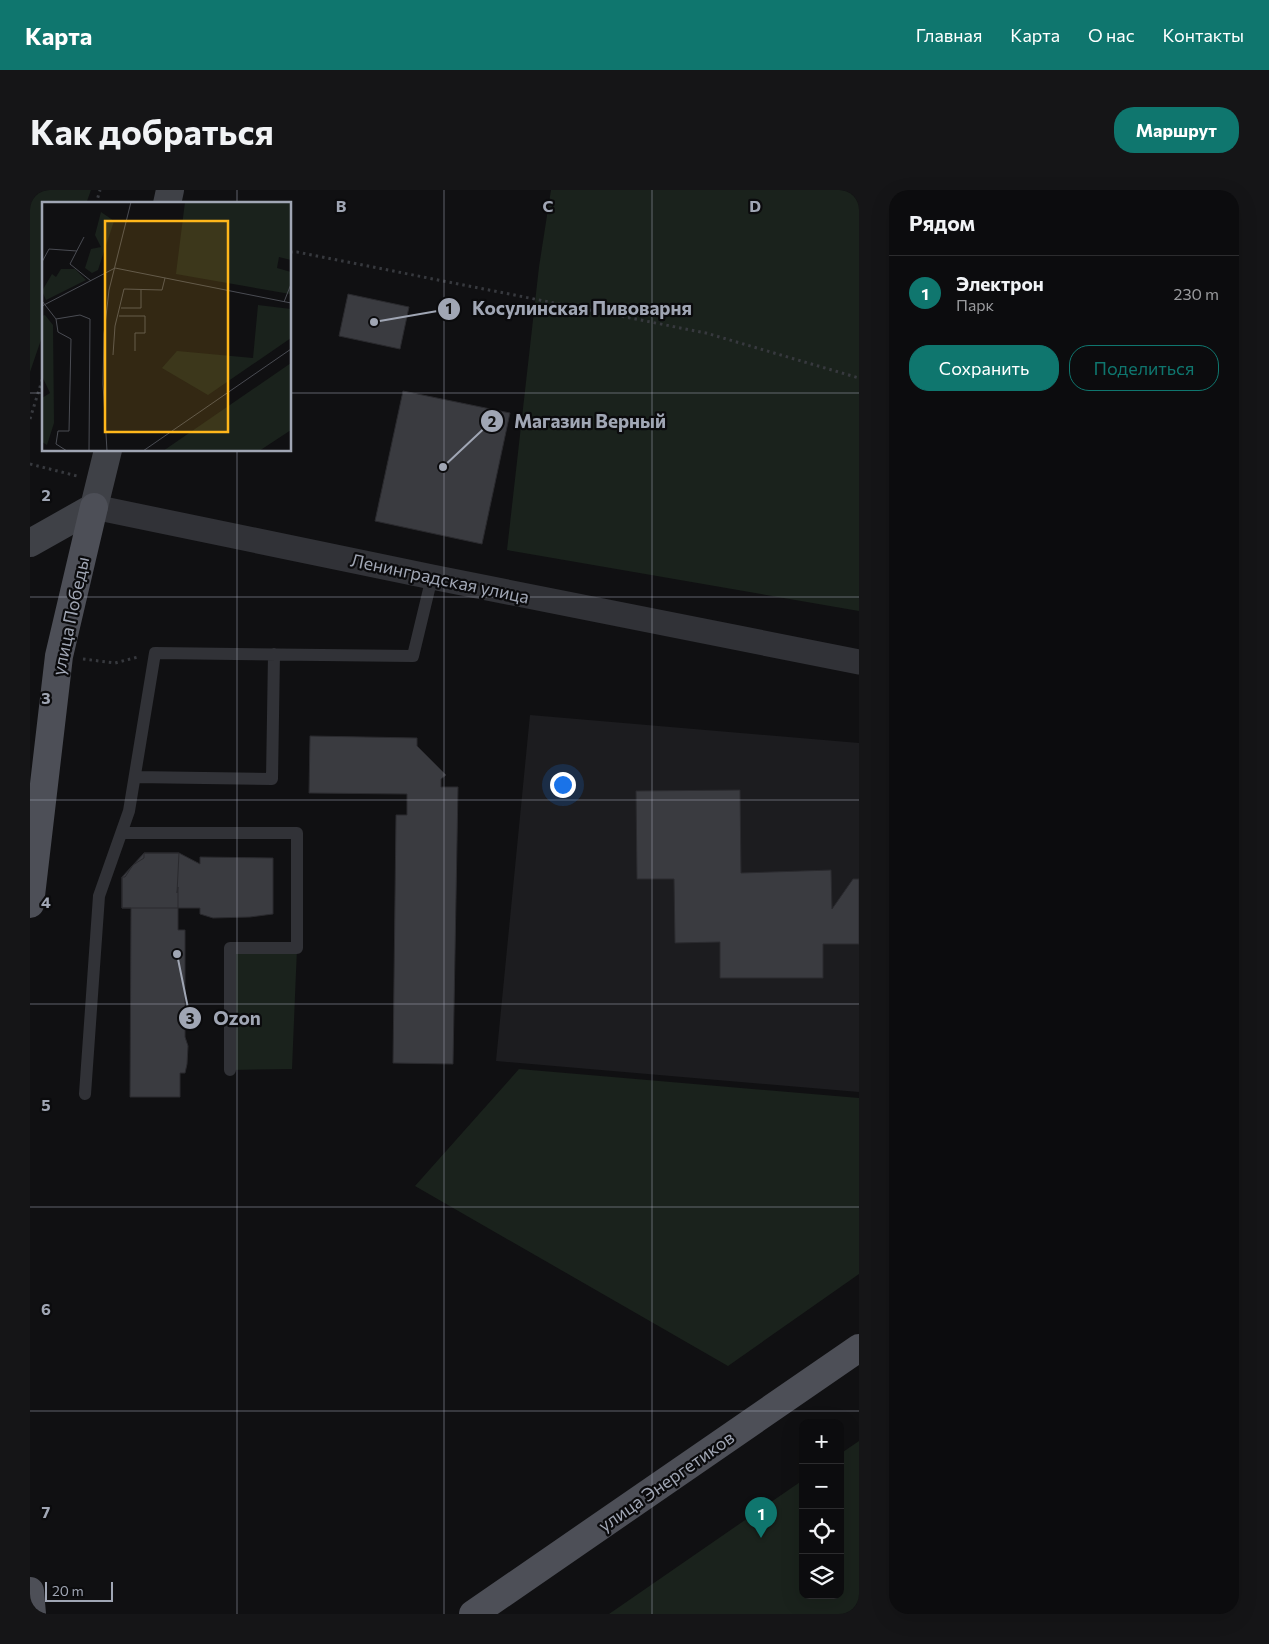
<!DOCTYPE html>
<html lang="ru">
<head>
<meta charset="utf-8">
<style>
	body { margin:0; font-family:Commissioner,sans-serif; background:#151517; color:#f1f3f6 }
	.controls { position:absolute; right:15px; bottom:15px; display:grid; overflow:hidden; border-radius:10px; box-shadow:0 5px 20px #0002 }
	.controls button { width:45px; height:45px; display:grid; place-items:center; padding:0; border:0; border-bottom:1px solid #2c2c2e; background:#0c0c0e; color:#f1f3f6; font:25px sans-serif }
	.scale { position:absolute; left:15px; bottom:12px; width:68px; box-sizing:border-box; padding-left:5px; border:2px solid #a0a6b4; border-top:0; font-size:14px; line-height:18px; white-space:nowrap; color:#a0a6b4; -webkit-text-stroke:4px #0b0b0d; paint-order:stroke }
	.you { position:absolute; left:532px; top:594px; width:18px; height:18px; margin:-12px; border:4px solid #fff; border-radius:50%; background:#1a73e8; box-shadow:0 0 0 8px #1a73e833 }
	.badge { display:grid; place-items:center; width:32px; height:32px; border-radius:50%; background:#0f766e; color:#fff; font-size:16px; font-weight:700 }
	.pin { position:absolute; translate:-50% -41px; filter:drop-shadow(0 1px 2px #0008) }
	.pin::after { content:''; position:absolute; top:26px; width:18px; height:15px; background:inherit; clip-path:polygon(0 0,100% 0,50% 100%) }
	.list { margin:0; padding:0; list-style:none }
	h2 { display:flex; justify-content:space-between; align-items:center; height:65px; margin:0; padding:0 20px; font-size:21px }
	h2 small { font-size:16px; font-weight:400; color:#9a9b9e }
	.list li { display:grid; grid-template-columns:32px 1fr auto; gap:15px; align-items:center; box-sizing:border-box; height:75px; padding:0 20px; border-top:1px solid #2c2c2e }
	.list b { display:block; font-size:19px; white-space:nowrap }
	.list p { margin:0; font-size:16px; white-space:nowrap; color:#9a9b9e }
	.list em { font-size:16px; font-style:normal; color:#9a9b9e }
	.actions { display:flex; gap:10px; padding:15px 20px }
	.actions a { flex:1; padding:11px 0; border:1px solid #0f766e; border-radius:20px; text-align:center; font-size:18px; color:#0f766e }
	.actions .main { background:#0f766e; color:#fff }
	.icon { flex:none; width:28px; height:28px; fill:none; stroke:currentColor; stroke-width:2; stroke-linecap:round; stroke-linejoin:round }
	.map { position:relative; flex:none; width:829px; height:1424px; overflow:hidden; border-radius:20px }
	header { display:flex; align-items:center; gap:30px; box-sizing:border-box; height:70px; padding:0 25px; background:#0f766e; color:#fff }
	header strong { font-size:24px }
	nav { display:flex; gap:28px; margin-inline-start:auto; font-size:18px }
	.intro { display:flex; align-items:center; justify-content:space-between; box-sizing:border-box; height:120px; padding:0 30px }
	h1 { margin:0; font-size:35px }
	.button { padding:12px 22px; border-radius:20px; background:#0f766e; color:#fff; font-size:18px; font-weight:700 }
	main { display:flex; gap:30px; padding:0 30px }
	aside { flex:1; background:#0c0c0e; border-radius:20px; box-shadow:0 5px 20px #0002 }
	.map>svg:first-child { display:block }
</style>
</head>
<body>
<header>
<strong>Карта</strong>
<nav><a>Главная</a><a>Карта</a><a>О нас</a><a>Контакты</a></nav>
</header>
<div class="intro"><h1>Как добраться</h1><a class="button">Маршрут</a></div>
<main>
<div class="map">
<svg width="829" height="1424" viewBox="0 0 829 1424">
	<rect width="100%" height="100%" fill="#101012"/>
	<path fill="#1c1c1f" d="M500 525 829 553V902L466 871Z"/>
	<path fill="#1a221c" d="M0 0H61L56 14H14V141L0 182Z
		M521 0H829V421L477 360 509 77Z
		M267 758 262 879 200 880V762Z
		M489 879 829 908V1084L698 1176 385 996Z
		M829 1251V1424H579L773 1290V1405H810V1264Z"/>
	<path fill="#3a3b40" stroke="#2a2a2e" d="M318 104 379 117 370 159 309 146Z
		M373 201 480 223 452 354 345 331Z
		M280 546 387 548V556L416 585 411 589V597H428L423 874 363 873 366 625H377V604L279 603Z
		M710 600 711 683 801 680 802 719 823 689H829V754H793V788H690V752L645 753 644 689H607L606 601Z
		M114 663H149L170 674V667L243 668V724L220 727 183 728 170 724V718H148V740H155V847L158 856 157 874 155 883H150V907H100L101 718H92V687H95L103 675 114 668Z
		M114 663H149L147 703 148 697V718H92V687Z"/>
	<g fill="none" stroke-linecap="round" stroke-linejoin="round">
		<path stroke="#37393e" stroke-width="3" stroke-dasharray="2.5 4" stroke-linecap="butt" d="M66 14 70 0
			M260 62H267L676 143 829 188
			M0 229 14 184
			M0 274 47 286
			M53 469 85 473 108 467"/>
		<path stroke="#313237" stroke-width="12" d="M105 587 242 589 244 464
			M92 643H267V758H200V880
			M55 904 69 706 99 621 125 463 383 466 402 387"/>
		<path stroke="#313237" stroke-width="25" d="M64 317 402 387 829 472"/>
		<path stroke="#3f4147" stroke-width="28" d="M137 14 140 0
			M0 353 64 317 78 260"/>
		<path stroke="#4d4f57" stroke-width="28" d="M0 714 29 466 64 317
			M0 1401 2 1424
			M443 1424 829 1158"/>
	</g>
	<path fill="none" stroke="#a0a6b4" stroke-width="1" stroke-opacity="0.55" d="M207 0V14M414 0V1424M622 0V1424M0 203H14M260 203H829M207 260V1424M0 407H829M0 610H829M0 814H829M0 1017H829M0 1221H829"/>
	<g text-anchor="middle" dominant-baseline="central" stroke-width="4.5" stroke-linejoin="round" paint-order="stroke">
		<g font-size="18" fill="#a0a6b4" stroke="#0b0b0d">
			<text transform="translate(410 388) rotate(12)">Ленинградская улица</text>
			<text transform="translate(40 426) rotate(-78)">улица Победы</text>
			<text transform="translate(636 1291) rotate(-35)">улица Энергетиков</text>
		</g>
	</g>
	<g transform="translate(12 12)">
		<rect width="249" height="249" fill="#101012"/>
		<path d="M143 0H249V58L237 55 235 66 249 70V98L248 92 134 72ZM59 10 72 19 56 68 50 71 43 66 49 47 59 45 53 33ZM19 67H33L44 78 4 98 0 89 10 72 14 75ZM216 103 249 107V136L166 193 120 166 135 149 211 156ZM3 113 11 123 12 221 5 243 0 240V196L8 191 0 174V114ZM249 161V228L217 249H121Z" fill="#1a221c"/>
		<path fill="none" stroke="#4a4c53" stroke-width="1" d="M42 35 28 62 49 79M0 60 7 47 35 49M73 66 249 101M0 99 14 117 38 113 48 117 47 249M242 100 249 82M0 104 73 66M79 106H99V88M77 114H103V131H93V149M14 117 16 130 29 137 27 229H16L14 242 25 249M71 153 73 124 82 87 120 88 123 76M65 249 61 182 62 132 67 88 89 0M101 249 249 147"/>
		<path fill="#ffb71b" fill-opacity="0.15" stroke="#ffb71b" stroke-width="2.5" d="M63 19H186V230H63Z"/>
		<rect width="249" height="249" fill="none" stroke="#a0a6b4" stroke-width="2.5"/>
	</g>
	<g font-size="16" text-anchor="middle" font-weight="bold" fill="#a0a6b4" stroke="#0b0b0d" stroke-width="4.5" stroke-linejoin="round" paint-order="stroke">
		<text x="311" y="22">B</text>
		<text x="518" y="22">C</text>
		<text x="725" y="22">D</text>
		<text x="16" y="311">2</text>
		<text x="16" y="514">3</text>
		<text x="16" y="718">4</text>
		<text x="16" y="921">5</text>
		<text x="16" y="1125">6</text>
		<text x="16" y="1328">7</text>
	</g>
	<path fill="none" stroke="#a0a6b4" stroke-width="2" d="M344 132L419 119M413 277L462 231M147 764L160 828"/>
	<g fill="#a0a6b4" stroke="#0b0b0d" stroke-width="2">
		<circle cx="344" cy="132" r="5"/>
		<circle cx="413" cy="277" r="5"/>
		<circle cx="147" cy="764" r="5"/>
		<circle cx="419" cy="119" r="12"/>
		<circle cx="462" cy="231" r="12"/>
		<circle cx="160" cy="828" r="12"/>
	</g>
	<g font-size="15" text-anchor="middle" font-weight="bold" fill="#111">
		<text x="419" y="124">1</text>
		<text x="462" y="237">2</text>
		<text x="160" y="834">3</text>
	</g>
	<g font-size="19" text-anchor="middle" font-weight="bold" fill="#a0a6b4" stroke="#0b0b0d" stroke-width="4.5" stroke-linejoin="round" paint-order="stroke">
		<text x="552" y="125">Косулинская Пивоварня</text>
		<text x="560" y="238">Магазин Верный</text>
		<text x="207" y="835">Ozon</text>
	</g>
</svg>
<div class="controls">
<button>+</button>
<button>−</button>
<button><svg class="icon" aria-label="locate" viewBox="0 0 24 24"><circle cx="12" cy="12" r="6"/><path d="M12 2v4M12 18v4M2 12h4M18 12h4"/></svg></button>
<button><svg class="icon" aria-label="layers" viewBox="0 0 24 24"><path d="M12 4l9 5-9 5-9-5zM3 14l9 5 9-5"/></svg></button>
</div>
<div class="scale">20 m</div>
<div class="you"></div>
<div class="pin badge" style="left:731px;top:1348px">1</div>
</div>
<aside>
<h2>Рядом<small></small></h2>
<ul class="list">
<li><span class="badge">1</span><div><b>Электрон</b><p>Парк</p></div><em>230 m</em></li>
</ul>
<div class="actions"><a class="main">Сохранить</a><a>Поделиться</a></div>
</aside>
</main>
</body>
</html>
